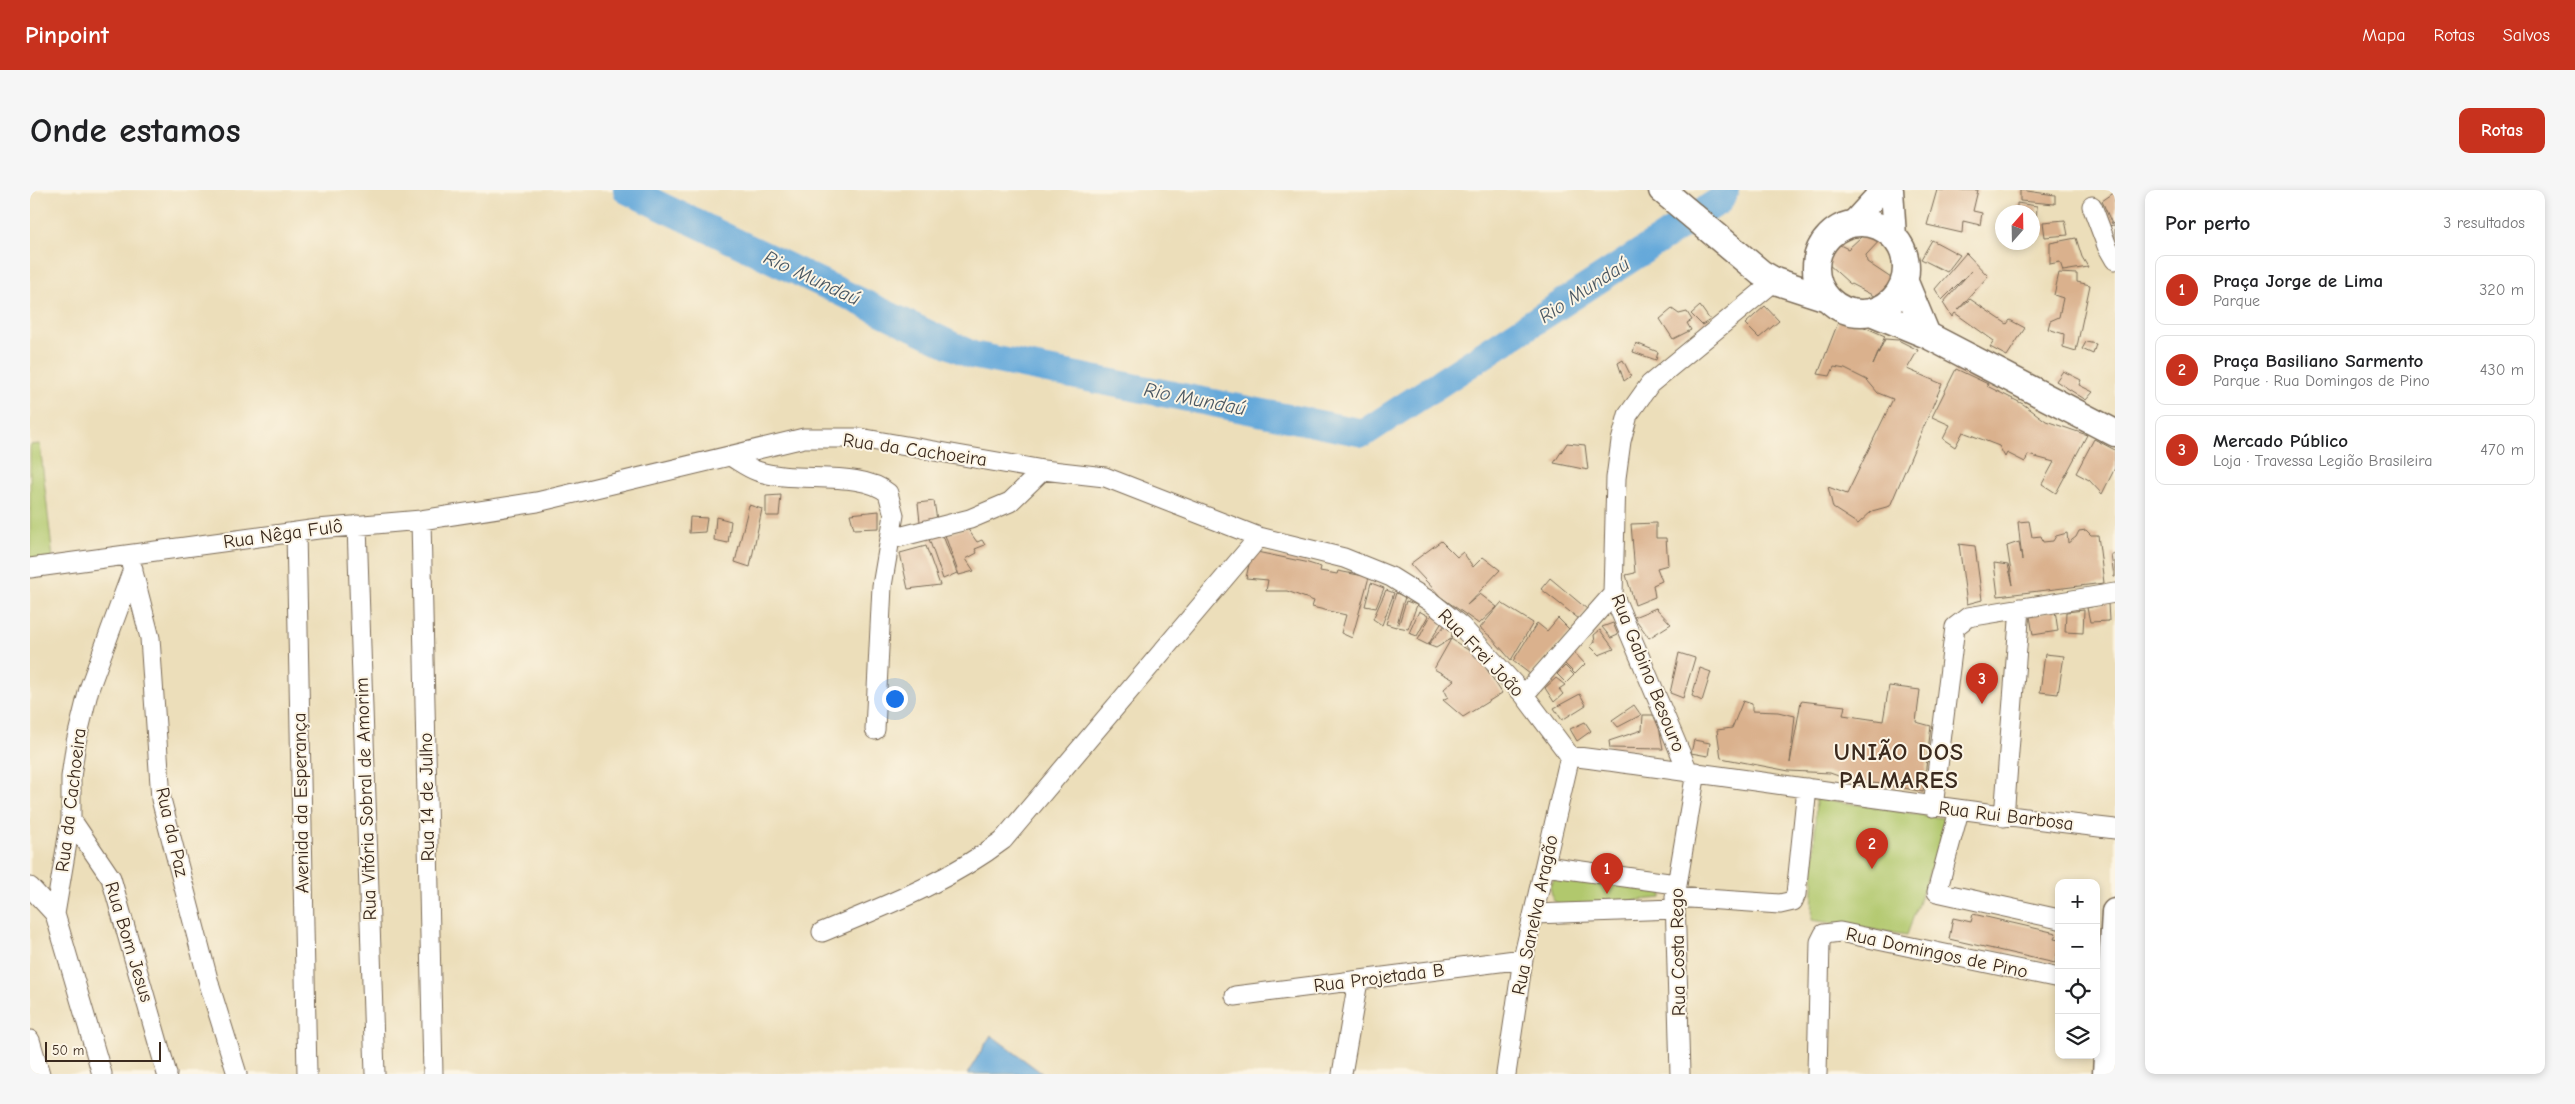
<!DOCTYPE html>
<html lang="pt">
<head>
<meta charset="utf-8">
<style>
	body { margin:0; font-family:"Comic Neue",sans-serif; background:#f6f6f6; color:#202124 }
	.controls { position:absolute; right:15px; bottom:15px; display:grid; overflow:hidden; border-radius:10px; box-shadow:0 2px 8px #0003 }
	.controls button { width:45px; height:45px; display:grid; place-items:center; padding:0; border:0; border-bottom:1px solid #e0e0e0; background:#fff; color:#202124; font:25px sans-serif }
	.compass { position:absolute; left:1965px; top:15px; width:45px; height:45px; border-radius:50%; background:#fff; box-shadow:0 2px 8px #0003; rotate:20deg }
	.scale { position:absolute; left:15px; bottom:12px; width:116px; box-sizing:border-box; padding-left:5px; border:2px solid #3b2a1e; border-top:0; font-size:14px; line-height:18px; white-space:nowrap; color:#3b2a1e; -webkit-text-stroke:4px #fcf5e5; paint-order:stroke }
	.you { position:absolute; left:864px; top:508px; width:18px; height:18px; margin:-12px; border:4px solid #fff; border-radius:50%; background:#1a73e8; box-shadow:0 0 0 8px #1a73e833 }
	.badge { display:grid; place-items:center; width:32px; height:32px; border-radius:50%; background:#c8321e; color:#fff; font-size:16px; font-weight:700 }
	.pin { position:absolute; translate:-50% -41px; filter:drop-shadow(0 1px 2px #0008) }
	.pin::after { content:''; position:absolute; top:26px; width:18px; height:15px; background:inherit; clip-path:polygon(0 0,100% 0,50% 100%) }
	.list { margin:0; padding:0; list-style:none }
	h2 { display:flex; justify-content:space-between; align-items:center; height:65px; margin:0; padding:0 20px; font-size:21px }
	h2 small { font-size:16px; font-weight:400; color:#757577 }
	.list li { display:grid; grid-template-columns:32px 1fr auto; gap:15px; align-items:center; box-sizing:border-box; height:70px; margin:0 10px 10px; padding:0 10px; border:1px solid #e0e0e0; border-radius:10px }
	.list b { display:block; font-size:19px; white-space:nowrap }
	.list p { margin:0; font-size:16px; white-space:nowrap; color:#757577 }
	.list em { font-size:16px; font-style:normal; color:#757577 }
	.icon { flex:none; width:28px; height:28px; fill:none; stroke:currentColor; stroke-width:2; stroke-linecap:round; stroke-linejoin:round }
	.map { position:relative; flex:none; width:2085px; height:884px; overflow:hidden; border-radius:10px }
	header { display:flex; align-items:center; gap:30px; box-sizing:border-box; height:70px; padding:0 25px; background:#c8321e; color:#fff }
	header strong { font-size:24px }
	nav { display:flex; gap:28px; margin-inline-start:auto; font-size:18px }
	.intro { display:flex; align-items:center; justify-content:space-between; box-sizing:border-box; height:120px; padding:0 30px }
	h1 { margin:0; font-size:35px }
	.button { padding:12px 22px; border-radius:10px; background:#c8321e; color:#fff; font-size:18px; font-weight:700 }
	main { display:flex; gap:30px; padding:0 30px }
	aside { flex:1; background:#fff; border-radius:10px; box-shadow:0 2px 8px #0003 }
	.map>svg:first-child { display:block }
</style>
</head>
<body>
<header>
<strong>Pinpoint</strong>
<nav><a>Mapa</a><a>Rotas</a><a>Salvos</a></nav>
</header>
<div class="intro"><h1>Onde estamos</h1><a class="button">Rotas</a></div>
<main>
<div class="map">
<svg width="2085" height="884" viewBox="0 0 2085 884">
	<rect width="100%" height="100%" fill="#fcf5e5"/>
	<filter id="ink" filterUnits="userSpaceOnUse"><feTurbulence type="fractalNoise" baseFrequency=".02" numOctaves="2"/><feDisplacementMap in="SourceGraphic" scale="10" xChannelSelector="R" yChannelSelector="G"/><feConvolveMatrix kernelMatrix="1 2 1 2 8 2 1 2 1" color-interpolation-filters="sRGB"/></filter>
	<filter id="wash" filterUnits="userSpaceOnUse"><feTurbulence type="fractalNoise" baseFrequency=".0096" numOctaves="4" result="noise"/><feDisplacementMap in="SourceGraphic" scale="20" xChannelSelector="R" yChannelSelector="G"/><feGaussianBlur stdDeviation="1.12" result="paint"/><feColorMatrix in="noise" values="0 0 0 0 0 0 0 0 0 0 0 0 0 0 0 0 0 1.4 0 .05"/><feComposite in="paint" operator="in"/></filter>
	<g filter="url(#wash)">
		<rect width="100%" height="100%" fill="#ecdeba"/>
		<path fill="#b1c86d" stroke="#767946" d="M10 254 23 369 0 371V255Z
			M1786 608 1918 629 1877 745 1782 730Z
			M1527 685 1632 700V708L1533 717 1523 710 1520 696Z"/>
		<path fill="#65a9da" stroke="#506a7c" d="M961 845 1013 884H937Z"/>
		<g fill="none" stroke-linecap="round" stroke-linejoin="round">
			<path stroke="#65a9da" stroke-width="28" d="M597 0 942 165 1334 243 1689 11 1695 0"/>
		</g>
		<g id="blocks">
			<path fill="#dab18d" d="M1907 0H1948L1943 21 1952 23 1950 35 1933 31 1932 43 1897 35Z
				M1990 0 2025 5V14L1990 11Z
				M2085 2V32L2082 34 2072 11Z
				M1987 13 2007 16 2006 35 2002 34V22H1987Z
				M2035 30 2038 45 2015 47 2013 32Z
				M2085 35V54L2076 36Z
				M1843 36 1853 47 1836 65 1837 72 1867 92 1856 110 1844 106 1819 93 1797 73 1808 54 1818 59Z
				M2046 48 2052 67 2058 77 2033 81 2030 72 2020 74V53Z
				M1902 50 1930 65 1917 82 1891 69Z
				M1936 63 1958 86 1928 120 1940 109 1977 134 1980 130 1995 138 1977 166 1960 157 1964 151 1925 123 1922 127 1913 113 1941 81 1912 110 1905 99Z
				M2029 83 2047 84V92L2060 95 2046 161 2033 157 2034 144 2018 139 2020 131 2029 127 2033 108 2024 105Z
				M1670 116 1680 130 1672 135 1661 124Z
				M1735 116 1749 131 1729 148 1715 134Z
				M1642 119 1649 124 1657 122 1662 130 1657 133 1661 140 1643 149 1630 129Z
				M1809 130 1832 136 1855 146 1843 175 1855 149 1868 150 1888 160 1877 179 1912 194 1860 316 1842 321 1828 334 1803 318 1798 297 1817 304 1863 209 1848 203 1837 190 1815 179 1804 177 1800 186 1788 184Z
				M2056 152 2066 154 2063 164 2052 159Z
				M1606 153 1628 162 1626 170 1603 162Z
				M1593 170 1601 186 1594 191 1588 173Z
				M1926 179 1958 194 1957 196 1993 214 2016 231 2057 245 2026 303 2012 294 2024 272 1998 265 1995 272 1977 263 1975 267 1969 256 1933 242 1925 257 1913 249 1920 235 1902 227Z
				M2033 181 2051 190 2049 195 2063 202 2056 210 2026 191Z
				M2064 249 2085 260V278L2072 304 2059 290 2046 283Z
				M1537 253 1555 255 1558 280 1524 273Z
				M751 305 749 326H736V306Z
				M904 311 907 330 890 332 888 313Z
				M719 315 732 319 720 377 705 372Z
				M849 321V338L824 339 820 324Z
				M660 327 677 328 675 342 659 343Z
				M686 327 701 331 698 353 684 350Z
				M1999 331 2002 347 2011 346 2013 352 2023 351 2026 346 2037 343 2038 353 2046 347 2049 341 2056 340 2061 345H2068L2074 393 1968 406 1964 373 1978 375 1983 395 1977 356 1989 352 1992 370 1988 332Z
				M1626 333V348H1636L1638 375 1627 378 1632 391 1623 395 1625 407 1605 415 1596 385 1605 383 1601 334Z
				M937 338 947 352 952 350 955 355 945 359 947 363 936 369 944 381 929 385 915 345Z
				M912 343 927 383 913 389 899 349Z
				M1411 351 1427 367 1433 362 1443 377 1453 367 1470 380 1437 415 1450 404 1467 417 1449 434 1411 407 1380 374Z
				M1929 354 1945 356 1952 410 1937 414Z
				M896 356 910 395 878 399 870 363Z
				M1222 361 1275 372 1291 377 1290 381 1307 384 1308 381 1339 387 1322 448 1311 443 1316 425 1282 417 1284 411 1257 401H1236L1238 390 1216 388Z
				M2081 364H2085V387H2084Z
				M1520 388 1557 419 1549 429 1511 399Z
				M1341 393 1354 398 1346 418 1335 416Z
				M1356 400 1364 403 1352 435 1343 429Z
				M1366 403 1375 407 1366 437 1356 434Z
				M1376 411 1387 415 1378 439 1368 437Z
				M1471 413 1503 433 1481 470 1461 447 1450 438Z
				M2078 413 2079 431 2060 432 2057 418Z
				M1626 418 1641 434 1619 448 1604 427Z
				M2025 420 2028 441 2003 445 2000 426Z
				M2054 420 2053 443 2035 442 2036 422Z
				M1389 421 1398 426 1387 446 1379 443Z
				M1402 423 1412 432 1398 455 1388 450Z
				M1528 428 1541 441 1500 484 1483 471 1507 433 1517 441Z
				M1583 433 1588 445 1581 448 1572 437Z
				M1416 434 1423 438 1421 449 1449 467 1472 503 1433 527 1413 510 1418 507 1414 499 1424 490 1404 479 1421 449 1406 458 1398 455Z
				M1570 440 1584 459 1569 465 1560 456 1565 452 1564 445Z
				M1544 462 1555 474 1545 484 1534 473Z
				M1649 463 1665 468 1653 508 1640 503Z
				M2015 464 2034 466 2028 504 2010 502Z
				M1535 476 1544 485 1536 493 1527 484Z
				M1670 478 1681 482 1672 511 1662 506Z
				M1526 488 1535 495 1529 499 1533 504 1524 512 1515 498Z
				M1859 496 1890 500 1886 532 1901 536 1893 602 1855 594 1825 592 1800 583 1759 581 1691 568 1687 540 1702 538 1713 511 1722 514V521L1748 522 1765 526 1760 573 1771 511 1815 516 1813 525 1853 531Z
				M1550 504 1556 515 1532 530 1524 518Z
				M1604 515 1611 525 1588 537 1582 530Z
				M1613 525H1627L1633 559 1580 558 1579 551 1612 540Z
				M1555 532 1561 541 1547 551 1540 539Z
				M1664 550 1680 553 1678 566 1661 563Z
				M1943 724 2026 743 2024 749 2029 750V755L2025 773 1919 749 1923 728 1941 732Z"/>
		</g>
	</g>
	<g filter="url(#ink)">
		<use href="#blocks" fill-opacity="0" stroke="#796955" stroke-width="1"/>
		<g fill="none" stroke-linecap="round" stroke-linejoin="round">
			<g stroke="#796955" stroke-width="21">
				<path id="minor" d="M2062 16 2077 56 2085 70
					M700 266C709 271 718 278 727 281 764 294 830 279 858 303L864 325 852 396 845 540
					M391 330 403 884
					M327 335 345 884
					M266 342 277 884
					M861 349 940 329 980 312 1013 280
					M99 366 120 448 131 609 180 797 207 884
					M0 378 288 339 391 330 507 312 774 248H830L1013 280 1075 287 1229 347 1314 368 1361 387 1401 412 1432 437 1494 505 1540 566
					M1494 505 1583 404
					M1540 566C1722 589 1903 618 2085 639
					M1658 581 1583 404 1586 288 1591 251 1598 225 1620 194 1745 91
					M1903 617 1925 437 1938 427 2085 403
					M1929 621 1907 702 2029 729
					M1974 627 1990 418
					M41 629 81 688 137 884
					M1515 676 1646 694
					M0 697 25 724
					M1645 707 1750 714 1763 711 1766 704 1777 598
					M1504 724 1645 719
					M792 742C857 715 916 693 973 650L1229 347
					M1205 806 1493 769
					M0 850 10 884
					M72 884 25 724 41 629V587L46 552 59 499 103 379
					M1312 884 1328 791
					M1476 884 1493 769 1540 566
					M1650 884 1645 707 1666 582
					M1787 884 1790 752 1794 744 1810 742 2029 788"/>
			</g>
			<g stroke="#796955" stroke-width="25">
				<path id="tertiary" d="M1862 0 1865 47
					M1822 33 1852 0"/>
			</g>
			<g stroke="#796955" stroke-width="29">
				<path id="secondary" d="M1632 0 1731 83 1745 91 1797 108
					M1786 78a45 45 0 1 1 90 0a45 45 0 1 1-90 0Z
					M1875 92 1897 145
					M1841 122 1897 145 2085 243
					M2076 884 2085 722"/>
			</g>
			<use href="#minor" stroke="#fff" stroke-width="19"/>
			<use href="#tertiary" stroke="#fff" stroke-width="22"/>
			<use href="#secondary" stroke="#fff" stroke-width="26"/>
		</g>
	</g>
	<g text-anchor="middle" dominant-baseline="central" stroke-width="4" stroke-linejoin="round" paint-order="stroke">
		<g font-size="19" fill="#3b2a1e" stroke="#fcf5e5">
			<text transform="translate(885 260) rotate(8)">Rua da Cachoeira</text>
			<text transform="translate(253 344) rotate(-8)">Rua Nêga Fulô</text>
			<text transform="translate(1451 463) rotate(46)">Rua Frei João</text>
			<text transform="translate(1618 483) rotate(68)">Rua Gabino Besouro</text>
			<text transform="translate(397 607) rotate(-91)">Rua 14 de Julho</text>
			<text transform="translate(336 609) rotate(-92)">Rua Vitória Sobral de Amorim</text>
			<text transform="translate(41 610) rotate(-83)">Rua da Cachoeira</text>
			<text transform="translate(271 613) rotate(-91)">Avenida da Esperança</text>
			<text transform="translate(1976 626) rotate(7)">Rua Rui Barbosa</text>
			<text transform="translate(142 642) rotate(77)">Rua da Paz</text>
			<text transform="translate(1505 725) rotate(-78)">Rua Sanelva Aragão</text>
			<text transform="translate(99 752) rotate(73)">Rua Bom Jesus</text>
			<text transform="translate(1648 762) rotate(-91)">Rua Costa Rego</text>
			<text transform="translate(1907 763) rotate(12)">Rua Domingos de Pino</text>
			<text transform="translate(1349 788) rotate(-7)">Rua Projetada B</text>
		</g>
		<g font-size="20" font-style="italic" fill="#4a5660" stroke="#fcf5e5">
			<text transform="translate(782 88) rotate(25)">Rio Mundaú</text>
			<text transform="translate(1554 100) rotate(-33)">Rio Mundaú</text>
			<text transform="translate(1165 209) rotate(11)">Rio Mundaú</text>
		</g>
		<g font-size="24" font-weight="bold" letter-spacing="1" fill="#3b2a1e" stroke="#fcf5e5">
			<text x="1869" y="562">UNIÃO DOS<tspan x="1869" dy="28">PALMARES</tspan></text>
		</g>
	</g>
</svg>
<div class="controls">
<button>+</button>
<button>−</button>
<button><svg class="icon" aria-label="locate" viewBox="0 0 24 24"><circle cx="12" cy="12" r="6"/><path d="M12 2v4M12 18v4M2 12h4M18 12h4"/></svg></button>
<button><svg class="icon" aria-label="layers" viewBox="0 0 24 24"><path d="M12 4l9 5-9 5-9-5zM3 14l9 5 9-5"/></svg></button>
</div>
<svg class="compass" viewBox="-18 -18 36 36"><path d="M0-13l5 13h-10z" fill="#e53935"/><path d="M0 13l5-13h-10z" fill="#757577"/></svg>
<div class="scale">50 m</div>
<div class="you"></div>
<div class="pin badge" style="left:1577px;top:704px">1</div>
<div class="pin badge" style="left:1842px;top:679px">2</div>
<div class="pin badge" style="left:1952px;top:514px">3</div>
</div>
<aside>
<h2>Por perto<small>3 resultados</small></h2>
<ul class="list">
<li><span class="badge">1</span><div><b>Praça Jorge de Lima</b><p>Parque</p></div><em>320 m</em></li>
<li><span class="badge">2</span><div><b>Praça Basiliano Sarmento</b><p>Parque · Rua Domingos de Pino</p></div><em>430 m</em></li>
<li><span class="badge">3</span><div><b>Mercado Público</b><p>Loja · Travessa Legião Brasileira</p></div><em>470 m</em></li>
</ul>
</aside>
</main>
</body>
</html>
